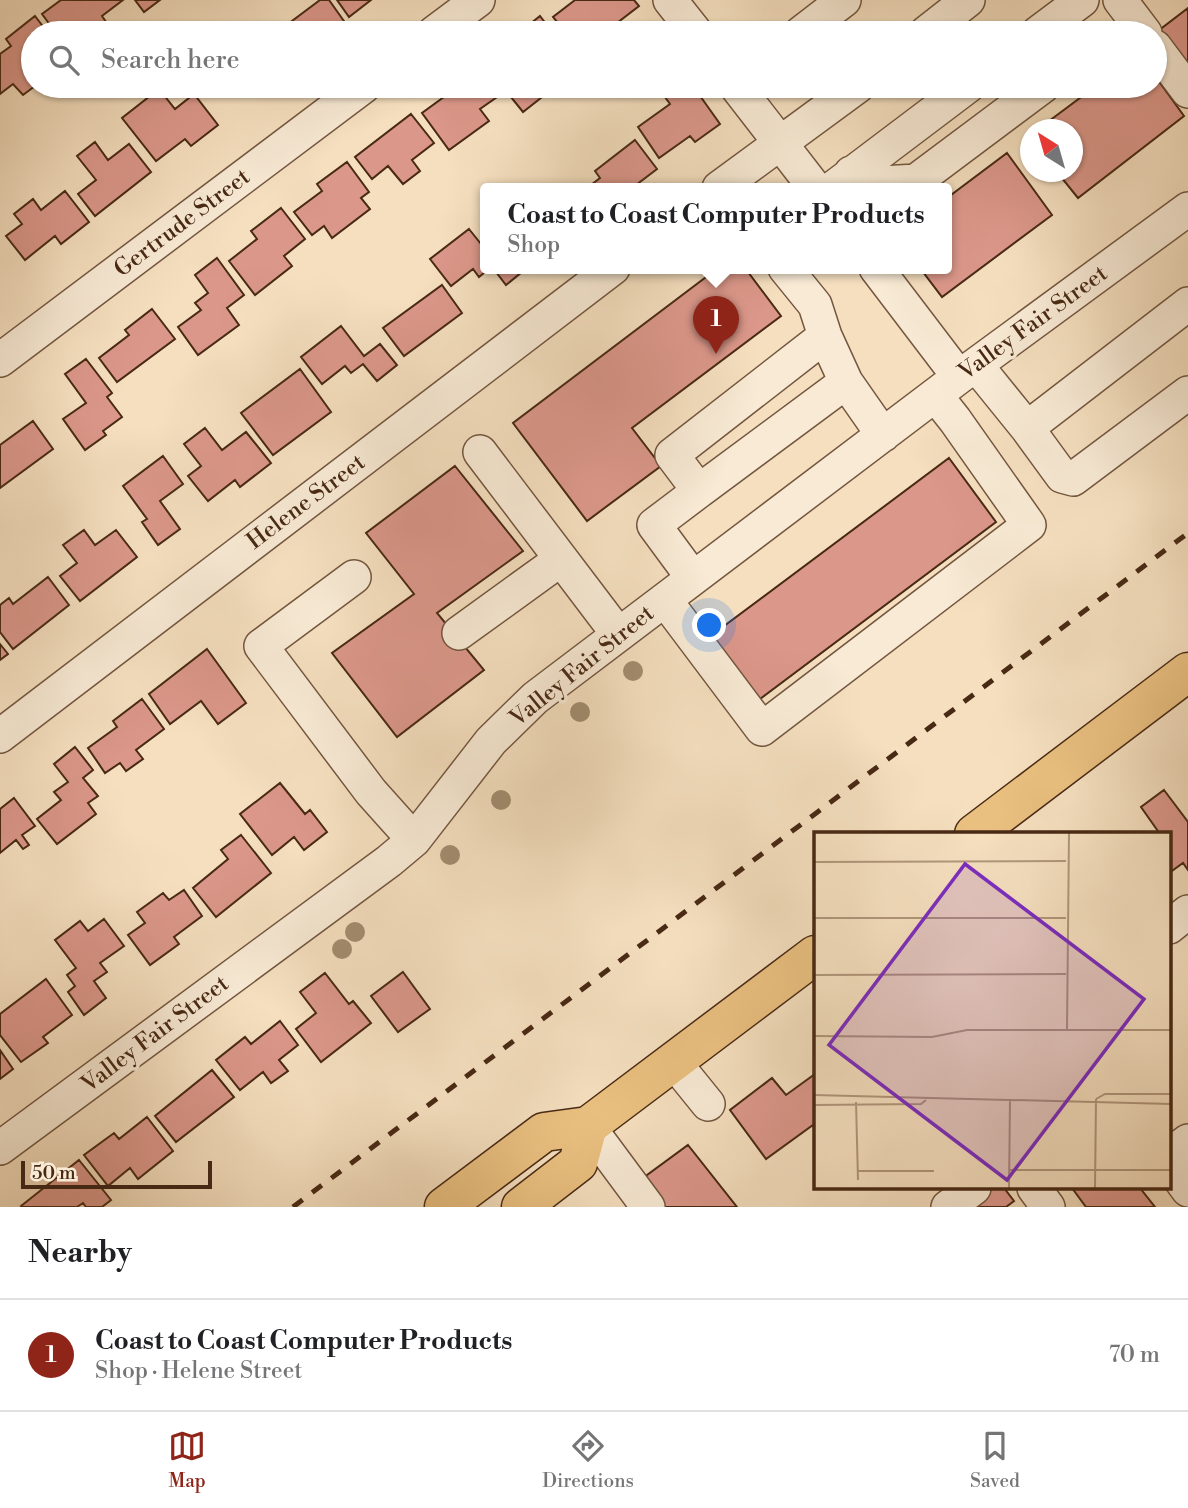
<!DOCTYPE html>
<html lang="en">
<head>
<meta charset="utf-8">
<style>
	body { margin:0; font-family:"Libre Bodoni",serif; background:#f6f6f6; color:#202124 }
	.compass { position:absolute; left:1020px; top:119px; width:63px; height:63px; border-radius:50%; background:#fff; box-shadow:0 2px 5px #0004; rotate:323deg }
	.scale { position:absolute; left:21px; bottom:18px; width:191px; box-sizing:border-box; padding-left:7px; border:4px solid #482914; border-top:0; font-size:19px; line-height:24px; white-space:nowrap; color:#482914; -webkit-text-stroke:5px #f8ead5; paint-order:stroke }
	.you { position:absolute; left:710px; top:626px; width:24px; height:24px; margin:-18px; border:5px solid #fff; border-radius:50%; background:#1a73e8; box-shadow:0 0 0 10px #1a73e833 }
	.badge { display:grid; place-items:center; width:46px; height:46px; border-radius:50%; background:#8f2418; color:#fff; font-size:23px; font-weight:700 }
	.pin { position:absolute; translate:-50% -58px; filter:drop-shadow(0 2px 4px #0008) }
	.pin::after { content:''; position:absolute; top:37px; width:24px; height:21px; background:inherit; clip-path:polygon(0 0,100% 0,50% 100%) }
	.popup { position:absolute; left:480px; top:183px; width:472px; height:91px; box-sizing:border-box; display:grid; place-content:center; border-radius:7px; background:#fff; filter:drop-shadow(0 2px 5px #0005); font-size:23px; white-space:nowrap; color:#757577 }
	.popup b { font-size:26px; color:#202124 }
	.popup::after { content:''; position:absolute; left:50%; top:100%; margin-left:-14px; border:14px solid transparent; border-top-color:#fff }
	.list { margin:0; padding:0; list-style:none }
	h2 { display:flex; justify-content:space-between; align-items:center; height:91px; margin:0; padding:0 28px; font-size:30px }
	h2 small { font-size:23px; font-weight:400; color:#757577 }
	.list li { display:grid; grid-template-columns:46px 1fr auto; gap:21px; align-items:center; box-sizing:border-box; height:112px; padding:0 28px; border-top:2px solid #e0e0e0 }
	.list b { display:block; font-size:26px; white-space:nowrap }
	.list p { margin:0; font-size:23px; white-space:nowrap; color:#757577 }
	.list em { font-size:23px; font-style:normal; color:#757577 }
	.icon { flex:none; width:38px; height:38px; fill:none; stroke:currentColor; stroke-width:2; stroke-linecap:round; stroke-linejoin:round }
	.map { position:relative; flex:none; width:1188px; height:1207px; overflow:hidden }
	.search { position:absolute; background:#fff; box-shadow:0 2px 5px #0004; left:21px; right:21px; top:21px; height:77px; display:flex; align-items:center; gap:18px; box-sizing:border-box; padding:0 24px; border-radius:38px; color:#757577; font-size:26px }
	.sheet { height:203px; background:#fff }
	nav { display:flex; justify-content:space-around; align-items:center; box-sizing:border-box; height:98px; border-top:2px solid #e0e0e0; background:#fff; font-size:19px; color:#757577 }
	nav a { display:grid; justify-items:center; gap:4px }
	nav .on { color:#8f2418 }
	.map>svg:first-child { display:block }
</style>
</head>
<body>
<div class="map">
<svg width="1188" height="1207" viewBox="0 0 1188 1207">
	<rect width="100%" height="100%" fill="#f5dfbf"/>
	<filter id="stains"><feTurbulence type="fractalNoise" baseFrequency=".00286" numOctaves="4"/><feColorMatrix values="0 0 0 0 .2 0 0 0 0 .09 0 0 0 0 .02 0 0 0 .5 -.17"/></filter>
	<radialGradient id="worn" r=".72"><stop offset=".6" stop-color="#630" stop-opacity="0"/><stop offset="1" stop-color="#630" stop-opacity=".3"/></radialGradient>
	<path fill="#db978a" stroke="#482914" stroke-width="2" d="M61 0H123L102 16 111 29 106 33H56L42 14Z
		M135 0H160L144 12Z
		M320 0H329L346 24 334 33H276Z
		M337 0H371L349 17Z
		M575 0H634L639 6 604 33H566L553 17Z
		M1188 8V69L1158 31Z
		M35 16 48 33H33V86H35L23 95 13 84 0 94V54L11 46 6 39Z
		M540 16 553 33H519Z
		M1155 76 1184 116 1078 198 1057 172H1072V130H1037L1096 86H1155Z
		M196 86H216L203 96Z
		M254 86H269L260 93Z
		M459 86H494L500 95 480 109 489 121 449 150 422 113Z
		M502 86H556L523 112Z
		M657 86H693L720 124 695 142 690 136 659 158 638 127 670 104Z
		M159 89 175 109 194 94 218 125 191 146 185 139 156 161 122 118Z
		M411 114 434 143 412 160 420 171 403 184 388 166 372 179 355 157Z
		M635 140 657 169 632 188H587L600 178 595 171Z
		M95 142 108 160 129 144 151 172 95 216 78 194 96 180 77 156Z
		M1007 153 1052 215 942 297 920 268H947V198Z
		M347 162 369 192 361 198 370 209 332 238 324 226 312 235 294 212 322 191 317 184Z
		M65 191 89 222 61 244 55 236 25 260 6 236 22 224 14 214 33 199 41 210Z
		M281 208 305 239 284 256 292 266 255 295 229 261 257 239 251 231Z
		M469 229 485 249V268H490L479 277 473 269 451 286 430 259Z
		M217 258 244 295 227 308 239 325 198 355 178 327 201 310 195 303 208 293 195 275Z
		M493 268H527L506 285Z
		M718 268H745L781 316 632 428 661 466 587 521 513 423Z
		M442 285 462 313 404 356 383 328Z
		M152 309 175 339 117 382 99 358 129 335 125 330Z
		M341 326 364 356 380 344 397 365 377 381 363 364 351 373 345 366 322 384 301 357Z
		M86 359 112 393 107 397 122 417 103 431 106 435 85 450 63 419 86 403 65 374Z
		M300 369 331 412 273 455 241 413Z
		M33 421 53 449 0 488V445Z
		M205 428 222 450 246 432 271 463 240 487 235 480 208 501 188 476 201 466 184 444Z
		M163 456 183 484 160 501 180 529 158 545 142 522 147 519 123 486Z
		M949 458 996 522 756 702 708 638Z
		M455 466 523 551 437 613 484 670 397 737 332 653 414 594 366 533Z
		M84 530 95 545 116 530 137 557 80 601 60 576 77 563 63 545Z
		M48 577 69 605 13 649 0 632V605L9 598 13 604Z
		M0 644 8 654 0 660Z
		M207 649 246 703 218 724 201 701 170 724 149 694Z
		M142 699 164 729 136 750 143 759 126 771 120 763 105 773 88 748 117 727 113 721Z
		M75 747 93 770 83 778 98 796 88 803 96 814 57 844 37 819 61 800 54 792 68 782 54 764Z
		M280 783 305 814 310 810 327 832 304 850 294 837 272 855 240 814Z
		M1164 790 1188 822V870L1183 863 1169 873V834H1160L1141 807Z
		M14 798 35 826 22 835 29 845 23 849 16 840 0 853V809Z
		M241 835 271 873 216 917 193 888 228 859 221 850Z
		M184 890 202 916 174 937 179 944 150 965 128 935 145 923 137 912 163 893 169 900Z
		M104 919 124 946 100 963 107 972 94 981 106 998 84 1015 68 992 75 986 67 975 76 968 55 940 80 921 88 931Z
		M403 972 430 1009 398 1032 371 996Z
		M325 973 349 1004 353 1001 371 1023 321 1062 296 1029 316 1013 300 992Z
		M46 979 72 1015 43 1037 48 1043 21 1062 0 1035V1014Z
		M280 1021 298 1045 279 1060 288 1071 271 1083 263 1072 240 1090 216 1060 245 1037 251 1044Z
		M0 1050 13 1069 0 1079Z
		M212 1070 234 1097 176 1142 155 1116Z
		M815 1074V1128L813 1125 766 1159 730 1110 772 1078 786 1095Z
		M147 1117 173 1151 138 1179 130 1168 108 1186 84 1155 114 1133 119 1139Z
		M688 1145 737 1207H665L643 1178Z
		M79 1160 111 1200 102 1207H86L83 1203 77 1207H22L21 1206Z
		M993 1188H1004L1014 1201 1006 1207H966Z
		M1072 1188H1140L1155 1207H1086Z"/>
	<g fill="none" stroke-linecap="round" stroke-linejoin="round">
		<g stroke="#73563f" stroke-width="36">
			<path id="minor" d="M670 0 696 33
				M1120 0 1145 33
				M434 33 478 0
				M801 33 844 0
				M926 33 968 0
				M1038 33 1082 0
				M1155 47 1188 91
				M736 86 815 188
				M851 173 882 183 916 181 1043 86
				M719 188 858 86
				M833 188 968 86
				M785 268 815 305 825 336 846 382 883 435
				M876 268 959 377
				M0 360 364 86
				M976 365 1027 428 1188 304
				M1027 428 1062 476 1073 479 1188 393
				M480 452 618 634
				M699 491 846 382
				M354 577 261 646 371 792 414 840
				M693 578 654 525 699 491 672 455 825 336
				M665 600 762 729 1029 525 955 420 936 396
				M459 633 560 560
				M0 736 613 268
				M1169 927 1188 912
				M674 1062 708 1104
				M588 1126 648 1207
				M0 1148 389 861 414 840 491 741 535 698 959 377 1188 209
				M1169 1155 1188 1141
				M1169 1164 1188 1190
				M1034 1188 1048 1207
				M948 1207 974 1188"/>
		</g>
		<g stroke="#482914" stroke-width="41">
			<path id="major" d="M974 834 1188 672
				M444 1207 544 1132 588 1126 815 955
				M521 1207 578 1163 588 1126"/>
		</g>
		<use href="#minor" stroke="#f8ead5" stroke-width="33"/>
		<use href="#major" stroke="#eac080" stroke-width="38"/>
		<path stroke="#482914" stroke-width="5" stroke-dasharray="12 12" stroke-linecap="butt" d="M293 1207 1188 533"/>
	</g>
	<g fill="#a28c6f">
		<circle cx="633" cy="671" r="10"/>
		<circle cx="580" cy="712" r="10"/>
		<circle cx="501" cy="800" r="10"/>
		<circle cx="450" cy="855" r="10"/>
		<circle cx="355" cy="932" r="10"/>
		<circle cx="342" cy="949" r="10"/>
	</g>
	<g text-anchor="middle" dominant-baseline="central" stroke-width="7" stroke-linejoin="round" paint-order="stroke">
		<g font-size="23" fill="#482914" stroke="#f8ead5">
			<text transform="translate(182 223) rotate(-37)">Gertrude Street</text>
			<text transform="translate(1033 323) rotate(-36)">Valley Fair Street</text>
			<text transform="translate(306 502) rotate(-37)">Helene Street</text>
			<text transform="translate(582 666) rotate(-39)">Valley Fair Street</text>
			<text transform="translate(155 1034) rotate(-37)">Valley Fair Street</text>
		</g>
	</g>
	<g transform="translate(814 832)">
		<rect width="357" height="357" fill="#f5dfbf"/>
		<path fill="none" stroke="#b0967b" stroke-width="2" d="M0 30 252 29M0 86H252M0 143 252 142M253 197 255 1M0 204 118 205 153 198H357M0 263 357 272M282 267 291 262H357M42 270 44 348M0 273 107 272 112 268M195 338H357M44 339H120M195 356 196 268M281 356 282 267"/>
		<path fill="#7b2cbf" fill-opacity="0.15" stroke="#7b2cbf" stroke-width="3.5" d="M151 32 330 167 193 348 15 213Z"/>
		<rect width="357" height="357" fill="none" stroke="#482914" stroke-width="3.5"/>
	</g>
	<rect width="100%" height="100%" filter="url(#stains)"/>
	<rect width="100%" height="100%" fill="url(#worn)"/>
</svg>
<svg class="compass" viewBox="-18 -18 36 36"><path d="M0-13l5 13h-10z" fill="#e53935"/><path d="M0 13l5-13h-10z" fill="#757577"/></svg>
<div class="scale">50 m</div>
<div class="you"></div>
<div class="pin badge" style="left:716px;top:354px">1</div>
<div class="popup"><b>Coast to Coast Computer Products</b>Shop</div>
<div class="search"><svg class="icon" aria-label="search" viewBox="0 0 24 24"><circle cx="10" cy="10" r="6"/><path d="M15 15l6 6"/></svg>Search here</div>
</div>
<section class="sheet">
<h2>Nearby<small></small></h2>
<ul class="list">
<li><span class="badge">1</span><div><b>Coast to Coast Computer Products</b><p>Shop · Helene Street</p></div><em>70 m</em></li>
</ul>
</section>
<nav>
<a class="on"><svg class="icon" aria-label="map" viewBox="0 0 24 24"><path d="M3 6l6-2 6 2 6-2v14l-6 2-6-2-6 2zM9 4v14M15 6v14"/></svg>Map</a>
<a><svg class="icon" aria-label="directions" viewBox="0 0 24 24"><path d="M12 3l9 9-9 9-9-9zM9 14v-3h6M13 9l2 2-2 2"/></svg>Directions</a>
<a><svg class="icon" aria-label="saved" viewBox="0 0 24 24"><path d="M7 4h10v16l-5-4-5 4z"/></svg>Saved</a>
</nav>
</body>
</html>
